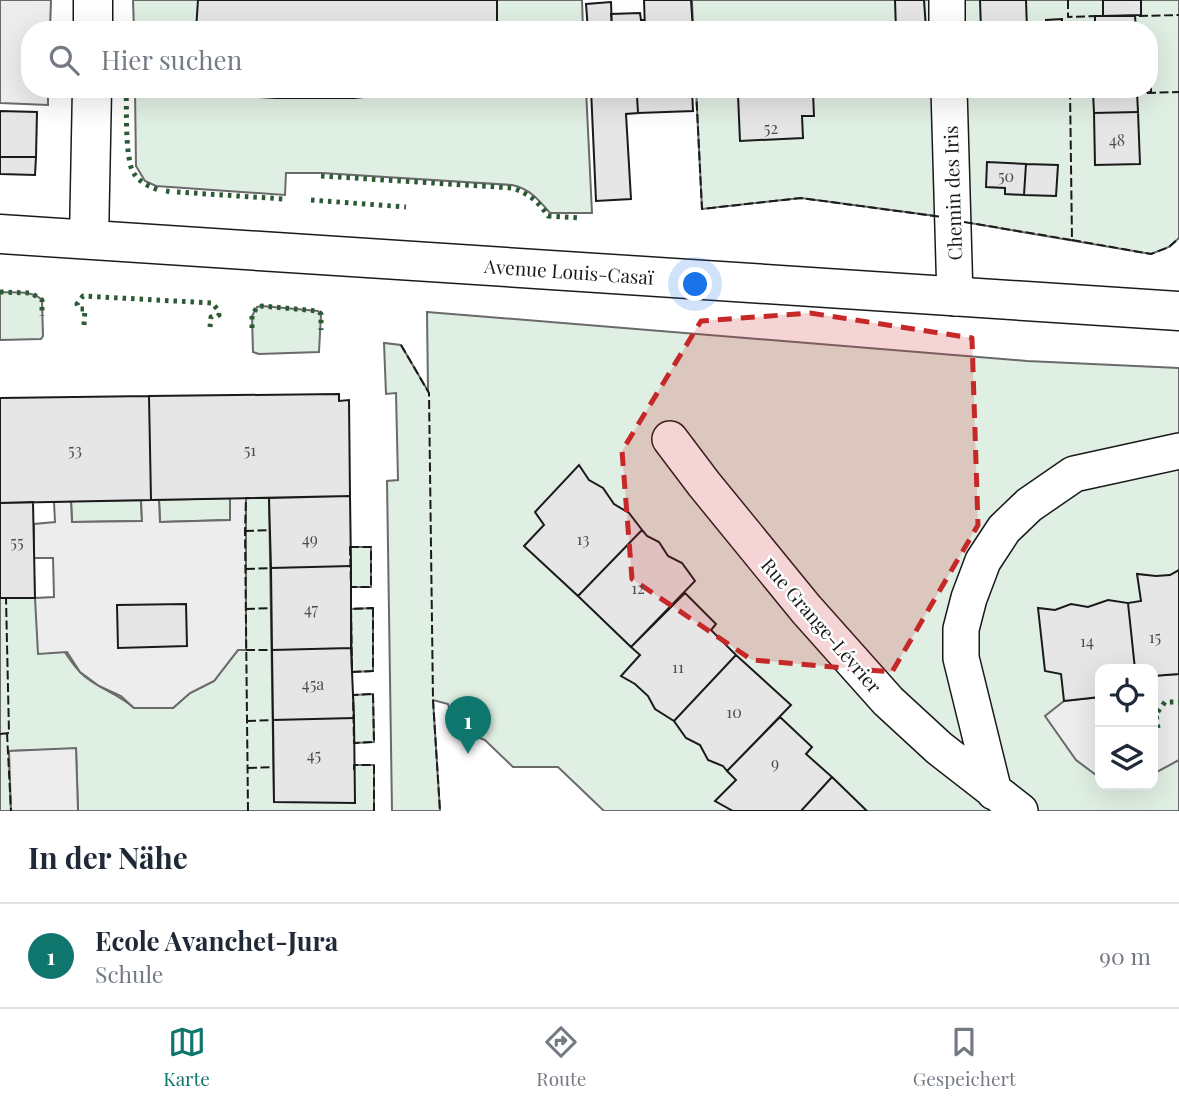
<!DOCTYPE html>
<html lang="de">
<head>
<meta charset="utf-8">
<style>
	body { margin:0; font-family:"Playfair Display",serif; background:#f2f2f3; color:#1f2937 }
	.controls { position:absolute; right:21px; bottom:21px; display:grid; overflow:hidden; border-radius:14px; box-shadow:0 7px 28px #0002 }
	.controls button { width:63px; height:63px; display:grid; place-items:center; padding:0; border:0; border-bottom:2px solid #e0e1e3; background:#fff; color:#1f2937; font:35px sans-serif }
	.you { position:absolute; left:696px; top:285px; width:24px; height:24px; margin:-18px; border:5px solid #fff; border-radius:50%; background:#1a73e8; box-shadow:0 0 0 10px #1a73e833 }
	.badge { display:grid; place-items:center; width:46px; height:46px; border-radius:50%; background:#0f766e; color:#fff; font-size:23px; font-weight:700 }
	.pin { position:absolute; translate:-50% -58px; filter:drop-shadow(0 2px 4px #0008) }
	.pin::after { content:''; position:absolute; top:37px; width:24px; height:21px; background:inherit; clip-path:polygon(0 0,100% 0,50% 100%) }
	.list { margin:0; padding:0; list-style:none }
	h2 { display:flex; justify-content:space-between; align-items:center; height:91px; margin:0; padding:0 28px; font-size:30px }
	h2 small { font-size:23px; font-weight:400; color:#747a83 }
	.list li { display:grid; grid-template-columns:46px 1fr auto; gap:21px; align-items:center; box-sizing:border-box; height:105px; padding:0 28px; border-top:2px solid #e0e1e3 }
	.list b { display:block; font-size:26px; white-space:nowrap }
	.list p { margin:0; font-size:23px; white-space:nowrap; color:#747a83 }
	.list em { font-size:23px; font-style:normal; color:#747a83 }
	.icon { flex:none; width:38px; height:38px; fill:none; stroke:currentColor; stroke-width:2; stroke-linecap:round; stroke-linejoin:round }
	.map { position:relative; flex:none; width:1179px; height:811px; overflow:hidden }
	.search { position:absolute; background:#fff; box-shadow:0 7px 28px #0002; left:21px; right:21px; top:21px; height:77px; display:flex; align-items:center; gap:18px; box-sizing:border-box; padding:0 24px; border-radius:28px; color:#747a83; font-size:26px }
	.sheet { height:196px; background:#fff }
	nav { display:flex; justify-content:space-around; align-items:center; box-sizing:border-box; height:98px; border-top:2px solid #e0e1e3; background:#fff; font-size:19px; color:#747a83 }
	nav a { display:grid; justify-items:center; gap:4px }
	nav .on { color:#0f766e }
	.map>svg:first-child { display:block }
</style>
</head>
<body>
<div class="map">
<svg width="1179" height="811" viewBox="0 0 1179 811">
	<rect width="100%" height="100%" fill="#fff"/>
	<path fill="#e0efe3" stroke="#6a6a6a" stroke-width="2" fill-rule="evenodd" d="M133 0H582L583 30H134Z
		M692 0H939L940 30H693Z
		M958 0H1179V238L1169 247 1151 254 964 222 960 89H1149V30H959Z
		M135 89H586L592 213H550C538 199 530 189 512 185L322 173H286L285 195 156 186 145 181 136 166Z
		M696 89H941L944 217 801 198 702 209Z
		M0 292C14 293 32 290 42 300L43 336 41 339 0 340Z
		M262 306 318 311 321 314 319 352 259 354 253 352 252 316 257 307Z
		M427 312 1027 361 1179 368V811H604L558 767H513L485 740 454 727 448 704 433 700 440 811H392L387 481 398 480 396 393 386 394 384 343 401 345 428 391ZM1100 669H1153V785H1100Z
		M230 498V520L160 522 159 500Z
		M246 498H269L274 801 354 765H374V811H78L76 749 9 751 11 811H0V598H35C49 621 61 652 80 672 95 688 117 692 134 708H173L190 693 214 681 238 650Z
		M141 500 142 521 72 522 71 501Z
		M350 547H371V587H351Z
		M373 608V671L352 672 351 609Z
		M373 694 374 742 354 743 353 695Z"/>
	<path fill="#ededed" stroke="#6a6a6a" stroke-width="2" d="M0 0H51L50 30H30V89H48V105L0 103Z
		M230 498H246V650H238L214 681 190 693 173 708H134L121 696 99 686 80 672 67 652 38 654 35 598 54 597 53 558H34V524L55 522 54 502 71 501 72 522 142 521 141 500H159L160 522 230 520Z
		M1179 674V760L1153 774V676Z
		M1100 697V778L1076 760 1045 716 1064 701Z
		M76 748 78 811H11L9 751Z"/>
	<path fill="#e6e6e6" stroke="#1a1a1a" stroke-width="2" d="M198 0H497V30H196Z
		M644 0H691L693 30H645Z
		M895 0H924L926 29 896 30Z
		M980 0H1026L1027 30H981Z
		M1103 0H1141V15L1103 16Z
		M611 2 612 30H588L586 4Z
		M640 13 641 20H644L645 30H612L611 14Z
		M1095 16H1135L1136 30H1095Z
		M1062 19V30H1046V20Z
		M1150 35 1151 92 1105 93V89H1149Z
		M195 89H445L354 98H276L195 93Z
		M591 89H602L603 97 637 96 638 113 626 114 631 199 596 201Z
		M602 89H647V94L603 97Z
		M647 89H692L693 111 638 113 637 96 647 94Z
		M813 92 814 116H802L803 138 740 141 738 95Z
		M1093 92H1137L1138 112 1094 113Z
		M0 111 37 112 36 157H0Z
		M1138 112 1140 164 1095 165 1094 113Z
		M0 157H36L35 175 0 174Z
		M987 162 1026 164 1024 195 1005 194V188L986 187Z
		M1026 164 1058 165 1056 196 1024 195Z
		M339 394V401L349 400 350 496 151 500 149 396Z
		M149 396 151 500 0 503V398Z
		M579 465 589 480 603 488 614 504 629 513 642 530 578 596 524 546 544 525 535 512Z
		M350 496 351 566 271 568 269 498Z
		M33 502 35 598H0V503Z
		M642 530 647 536 659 542 668 556 682 563 695 581 631 647 578 596Z
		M351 566V648L272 650 271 568Z
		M1179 570V674L1153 676V669H1135L1128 603 1141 601 1137 574 1156 576 1170 575Z
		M685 593 716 624 711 630 736 655 674 721 655 709 648 696 635 684 621 676 640 655 631 647Z
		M1108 600 1128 603 1135 669H1100V697L1064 701 1061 674 1045 671 1038 608 1055 610 1071 604 1088 607Z
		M186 604 187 646 118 648 117 605Z
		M351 648 354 718 273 720 272 650Z
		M736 655 791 705 727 771 723 766 708 760 700 745 686 738 674 721Z
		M780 717 812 747 806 754 832 777 801 811H733L715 801 736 780 727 771Z
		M354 718 355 803 274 802 273 720Z
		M832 777 867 811H801Z"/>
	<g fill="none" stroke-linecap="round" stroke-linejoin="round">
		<g stroke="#1a1a1a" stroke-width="38">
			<path id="street" d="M947 0V30
				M949 89 955 298
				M670 439 704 484 806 609 888 701 939 748 1020 811
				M994 792 961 658V629L969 598 983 561 1004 529 1029 505 1074 474 1179 451"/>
		</g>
		<g stroke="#1a1a1a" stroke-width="41">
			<path id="secondary" d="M93 30V0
				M89 239 92 89"/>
		</g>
		<g stroke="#1a1a1a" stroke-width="41">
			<path id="primary" d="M0 234 1179 311"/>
		</g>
		<use href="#street" stroke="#fff" stroke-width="35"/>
		<use href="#secondary" stroke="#fff" stroke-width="38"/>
		<use href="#primary" stroke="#fff" stroke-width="38"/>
		<path stroke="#2b5a34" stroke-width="5" stroke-dasharray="3.5 5" stroke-linecap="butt" d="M126 89C127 112 125 145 131 167 135 180 147 186 159 190
			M321 176 513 188C529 194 539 202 548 216L581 218
			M166 191 172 192
			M177 192 284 199
			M311 200 406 207
			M0 292 31 293 42 300V316
			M84 325 85 309H80L77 304 83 296 212 303 218 310 219 315 211 317 210 327
			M252 328V316L257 307 262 306 318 311 321 314V330
			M1158 728 1156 714 1165 702H1179"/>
		<path stroke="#1a1a1a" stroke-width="2" stroke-dasharray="9 3.5" stroke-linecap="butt" d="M1068 0V17L1097 16
			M1139 16 1179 15
			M1069 30 1070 17
			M696 89 702 209 801 198 942 217
			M1070 93H1098
			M1147 93 1179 92
			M964 222 1072 240 1070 89
			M1072 240 1151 254 1169 247 1179 238
			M401 345 429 393 433 700 440 811
			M245 531 270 530
			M350 547H371V587H351Z
			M246 569 271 568
			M373 608V671L352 672 351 609Z
			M246 609 272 608
			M246 650H272
			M373 694 374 742 354 743 353 695Z
			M247 721 273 720
			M7 733 11 811
			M0 734 9 733 6 598H3
			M248 768 274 767
			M354 770V765H374V811
			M248 811 245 531 246 498H250"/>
	</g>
	<path fill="#c62828" fill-opacity="0.2" stroke="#c62828" stroke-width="5" stroke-dasharray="14 9" stroke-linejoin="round" d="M810 313 972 338 978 525 892 672 752 660 632 579 622 451 701 321Z"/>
	<g text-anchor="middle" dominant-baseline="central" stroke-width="5" stroke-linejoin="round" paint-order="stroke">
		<g font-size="16" fill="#4d4d4d">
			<text x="771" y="127">52</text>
			<text x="1117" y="139">48</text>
			<text x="1006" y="175">50</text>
			<text x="75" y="449">53</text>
			<text x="250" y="449">51</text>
			<text x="310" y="538">49</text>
			<text x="583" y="538">13</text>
			<text x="17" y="541">55</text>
			<text x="638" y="587">12</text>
			<text x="311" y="608">47</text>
			<text x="1155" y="636">15</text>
			<text x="1087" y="640">14</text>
			<text x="678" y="666">11</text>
			<text x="313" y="683">45a</text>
			<text x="734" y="711">10</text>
			<text x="314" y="754">45</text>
			<text x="775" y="762">9</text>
		</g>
		<g font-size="19" fill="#1a1a1a" stroke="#fff">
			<text transform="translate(952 193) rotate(-92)">Chemin des Iris</text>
			<text transform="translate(569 271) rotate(4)">Avenue Louis-Casaï</text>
			<text transform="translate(822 625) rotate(49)">Rue Grange-Lévrier</text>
		</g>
	</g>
</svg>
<div class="controls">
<button><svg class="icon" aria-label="locate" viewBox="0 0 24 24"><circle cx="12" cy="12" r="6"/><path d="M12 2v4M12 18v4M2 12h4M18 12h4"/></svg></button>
<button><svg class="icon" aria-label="layers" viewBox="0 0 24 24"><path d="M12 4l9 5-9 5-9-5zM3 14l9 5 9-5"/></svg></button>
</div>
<div class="you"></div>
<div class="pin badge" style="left:468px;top:754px">1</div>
<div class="search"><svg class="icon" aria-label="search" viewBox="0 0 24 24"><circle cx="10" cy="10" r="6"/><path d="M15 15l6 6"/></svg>Hier suchen</div>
</div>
<section class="sheet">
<h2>In der Nähe<small></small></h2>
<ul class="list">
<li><span class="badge">1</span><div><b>Ecole Avanchet-Jura</b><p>Schule</p></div><em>90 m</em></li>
</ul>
</section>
<nav>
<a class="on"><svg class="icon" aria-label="map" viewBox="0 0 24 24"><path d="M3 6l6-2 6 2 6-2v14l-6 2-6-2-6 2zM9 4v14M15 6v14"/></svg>Karte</a>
<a><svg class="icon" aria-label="directions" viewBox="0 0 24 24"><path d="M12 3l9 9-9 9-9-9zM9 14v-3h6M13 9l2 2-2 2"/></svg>Route</a>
<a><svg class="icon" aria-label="saved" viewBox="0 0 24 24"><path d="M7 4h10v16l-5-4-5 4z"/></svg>Gespeichert</a>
</nav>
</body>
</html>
